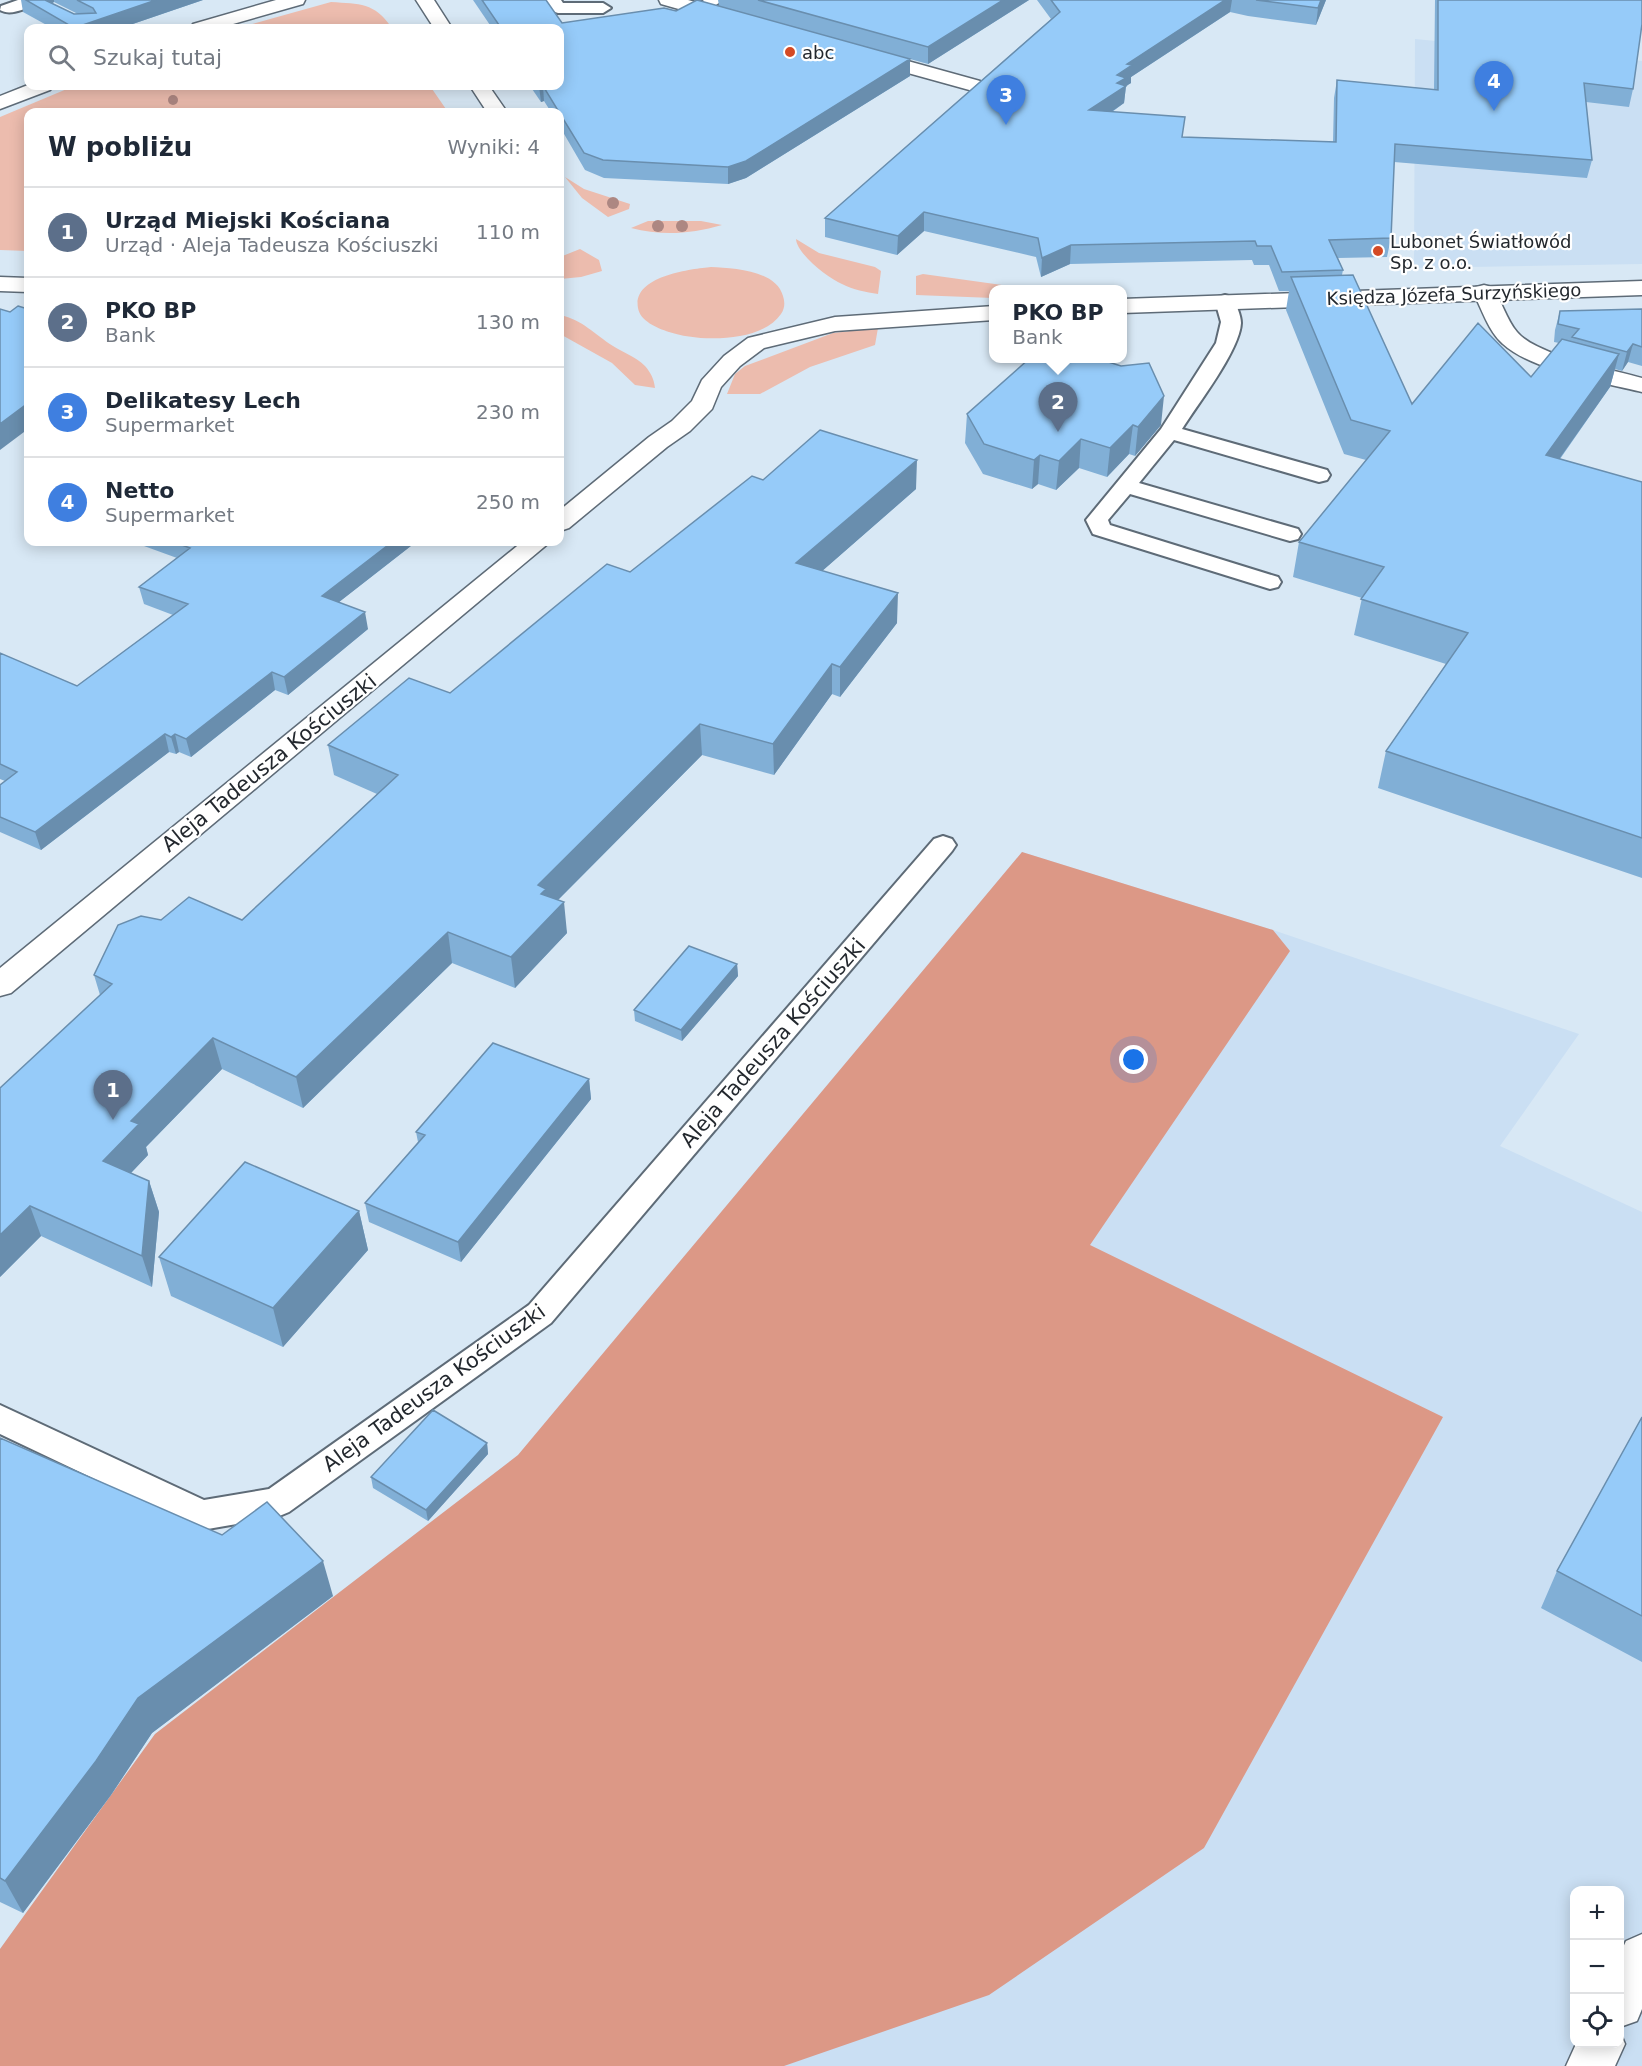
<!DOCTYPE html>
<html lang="pl">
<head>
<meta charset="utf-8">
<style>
	body { margin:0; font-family:"DejaVu Sans",sans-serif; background:#f6f6f7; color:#1f2937 }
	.controls { position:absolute; right:18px; bottom:18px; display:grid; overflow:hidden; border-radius:12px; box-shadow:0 3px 15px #0003 }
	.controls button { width:54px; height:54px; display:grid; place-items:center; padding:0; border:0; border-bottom:2px solid #e0e1e3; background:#fff; color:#1f2937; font:30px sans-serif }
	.you { position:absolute; left:1134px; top:1060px; width:21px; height:21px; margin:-15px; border:4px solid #fff; border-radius:50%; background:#1a73e8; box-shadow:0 0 0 9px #1a73e833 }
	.badge { display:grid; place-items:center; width:39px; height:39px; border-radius:50%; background:#d44a25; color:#fff; font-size:20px; font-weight:700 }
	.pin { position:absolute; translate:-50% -50px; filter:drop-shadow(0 2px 3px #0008) }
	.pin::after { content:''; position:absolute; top:32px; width:21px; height:18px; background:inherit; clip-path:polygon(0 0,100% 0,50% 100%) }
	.popup { position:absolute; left:989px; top:285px; width:138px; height:78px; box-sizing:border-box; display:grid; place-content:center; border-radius:12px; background:#fff; filter:drop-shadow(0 2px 4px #0005); font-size:20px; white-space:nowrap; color:#747a83 }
	.popup b { font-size:22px; color:#1f2937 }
	.popup::after { content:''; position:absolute; left:50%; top:100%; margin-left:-12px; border:12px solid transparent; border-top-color:#fff }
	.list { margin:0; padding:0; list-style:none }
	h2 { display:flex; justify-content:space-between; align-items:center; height:78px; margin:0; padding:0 24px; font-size:26px }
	h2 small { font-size:20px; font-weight:400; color:#747a83 }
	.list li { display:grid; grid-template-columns:39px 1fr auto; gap:18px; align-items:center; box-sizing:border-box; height:90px; padding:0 24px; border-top:2px solid #e0e1e3 }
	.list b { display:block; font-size:22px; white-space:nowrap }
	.list p { margin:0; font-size:20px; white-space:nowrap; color:#747a83 }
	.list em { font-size:20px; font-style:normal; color:#747a83 }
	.icon { flex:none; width:33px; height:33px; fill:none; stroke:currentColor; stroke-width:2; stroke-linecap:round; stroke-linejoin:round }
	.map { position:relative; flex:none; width:1642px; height:2066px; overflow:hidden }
	.search { position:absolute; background:#fff; box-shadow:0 3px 15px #0003; left:24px; top:24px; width:540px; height:66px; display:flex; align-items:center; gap:15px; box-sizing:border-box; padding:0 21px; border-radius:12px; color:#747a83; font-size:22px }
	.panel { position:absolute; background:#fff; box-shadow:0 3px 15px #0003; left:24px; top:108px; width:540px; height:438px; border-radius:12px }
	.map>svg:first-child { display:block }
</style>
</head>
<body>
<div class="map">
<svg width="1642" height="2066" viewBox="0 0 1642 2066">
	<rect width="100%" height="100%" fill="#d8e8f5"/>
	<path fill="#cadff3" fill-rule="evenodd" d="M1415 39 1642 61V264L1414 268Z
		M1022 852 1273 930 1579 1034 1500 1146 1642 1212V2066H0V1949L155 1734 518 1455ZM1574 1890H1620V2044H1574Z"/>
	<path fill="#ecbcae" d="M331 2C360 4 374 2 392 28H238Z
		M74 86H430L448 112H28V251L0 250V117Z
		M565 177 584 189 630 204 629 209 608 217 582 198Z
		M648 221H701L722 225C691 234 662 236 631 228Z
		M796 239 819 253 875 267 881 271 878 294C866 292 853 290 842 284 828 278 797 254 796 239Z
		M580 249 599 260 602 271 581 277 560 279V257Z
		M711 267C733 268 776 270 783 296 785 302 785 308 781 314 761 343 698 342 669 332 657 328 640 321 638 308 632 276 691 269 711 267Z
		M923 274 1002 285 1001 289 994 290 993 298 916 295V276Z
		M560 315C583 320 594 334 613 346 624 353 636 357 645 366 651 373 654 379 655 388L635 385 612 363 560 334Z
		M878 328 875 345 810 367 760 394H727L735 374 745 366 833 333Z"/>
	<path fill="#dc9886" d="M1022 852 1273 930 1290 951 1090 1245 1443 1417 1204 1848 989 1995 784 2066H0V1949L155 1734 518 1455Z"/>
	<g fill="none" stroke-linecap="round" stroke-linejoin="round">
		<g stroke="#5e6b77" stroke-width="4">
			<path id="service" d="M18 0H42L40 3C28 7 11 17 0 10L1 6Z
				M545 0H561L563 3H603L611 8 603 13H558L552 11Z
				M704 0H723L706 12H694L692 9Z
				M1225 295 1232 297C1236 303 1241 316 1241 323 1240 350 1197 405 1182 429L1327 470 1330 475 1327 480 1319 482 1174 440 1139 483 1298 529 1301 534 1298 539 1290 541 1130 494 1108 520 1110 525 1278 577 1281 582 1278 587 1270 589 1093 534 1086 520 1161 429 1216 343 1221 322 1215 301 1218 297Z
				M943 836 952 839 956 845 952 851 551 1323 289 1512 277 1517 202 1530 0 1434V1405L204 1500 269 1489 529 1305 934 839Z"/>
		</g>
		<g stroke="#5e6b77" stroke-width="3">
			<path id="pedestrian" d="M1642 1934V2009L1637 2021 1620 2027V1954L1626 1941Z
				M1620 2032 1625 2044 1615 2066H1566L1576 2044H1620Z"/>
		</g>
		<g stroke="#5e6b77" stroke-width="3">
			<path id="minor" d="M276 0H305L303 4 219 28H191L193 24Z
				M416 0H434L452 28H434Z
				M659 0H688L735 13 737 17 735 21 728 23 661 4Z
				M868 50 980 81 983 85 980 89 973 91 861 60 858 56 861 52Z
				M28 85 53 86 50 90 0 109V96Z
				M470 86H489L507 112H487Z
				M1484 285 1492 287C1502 301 1506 319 1517 332 1537 356 1611 369 1642 378V392C1604 383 1531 370 1503 344 1488 331 1482 309 1473 292L1476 287Z"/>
		</g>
		<g stroke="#5e6b77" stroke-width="3">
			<path id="tertiary" d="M0 277 28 278V292L0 291Z
				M1642 281V295L1122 313V299Z
				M994 306V320L835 331 764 348 740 366 721 387 712 409 690 431 667 447 569 528 560 531V510L649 437 672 421 692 401 702 380 724 356 748 338 835 317Z
				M522 542H550L11 993 0 996V968Z"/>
		</g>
		<use href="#service" fill="#fff" fill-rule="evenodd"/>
		<use href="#pedestrian" fill="#fff" fill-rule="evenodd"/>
		<use href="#minor" fill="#fff" fill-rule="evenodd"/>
		<use href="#tertiary" fill="#fff" fill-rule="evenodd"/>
	</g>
	<g fill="#ad8782">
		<circle cx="173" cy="100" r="5"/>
		<circle cx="613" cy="203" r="6"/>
		<circle cx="658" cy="226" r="6"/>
		<circle cx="682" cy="226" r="6"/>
	</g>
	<path fill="#81afd6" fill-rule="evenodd" d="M21 0H203L121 28H52L23 12ZM54 2 78 14H74L52 3Z
		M473 0H546L562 23 719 6 718 0H1029L928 64 910 59V76L746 178 728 184 604 178 585 170 560 127V112H551L544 101 541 102 530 86H560V28H492Z
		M1037 0H1326L1316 25 1248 16 1230 12 1131 77V83L1126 86 1124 103 1112 112 1182 137 1333 142 1334 98 1337 80 1434 90 1435 0H1642L1633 89 1629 107 1586 102 1592 160 1587 178 1394 162 1391 238 1387 257 1338 258 1343 270 1342 275 1412 404 1531 377 1559 343 1554 342 1555 330 1560 311 1642 309V366L1628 362 1622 371 1615 369 1610 387 1560 459 1642 482V878L1378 788 1386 751 1446 664 1354 635 1362 598 1293 577 1299 542 1366 460 1344 454 1286 310 1289 291H1279L1269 265H1254L1252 260 1070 264 1041 277 1036 257 924 231 897 255 825 237V218L1051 19Z
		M967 414 1161 425 1135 456 1129 454 1107 477 1079 468 1056 490 1038 484 1032 489 983 474 965 443Z
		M763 480 916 489 822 571 897 623 840 697 832 694 774 775 702 755 558 900 567 933 515 988 452 963 303 1108 222 1069 146 1147 148 1155 131 1173 149 1181 159 1212 152 1287 41 1236 0 1277 100 995 94 975 161 920H242L377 794 334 775 328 745 450 693 630 572Z
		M133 542H416L339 602 368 629 288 695 275 690 191 757 179 752 176 754 169 752 41 850 0 832V785L5 781 0 779V653L77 686 173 615 144 604 139 587 177 558Z
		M737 964 738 976 682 1041 635 1021 634 1010Z
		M589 1079 591 1099 461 1262 369 1222 365 1203 418 1142 416 1132Z
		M359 1211 368 1250 283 1347 171 1296 159 1257Z
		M1642 1417V1662L1541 1608 1557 1571Z
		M0 1438 333 1596 152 1733 111 1795 23 1913 0 1902Z
		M487 1443 488 1454 428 1521 373 1488 371 1477Z"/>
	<path fill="#698eae" d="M41 0H54V2L43 9Z
		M156 0H203L121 28H74Z
		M1003 0H1029L928 64V47Z
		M1225 0H1232L1230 12 1131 77V83L1126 86 1124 103 1088 128 1089 110 1127 64Z
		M1321 0H1326L1316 25 1318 8Z
		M910 59V76L746 178 728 184V167Z
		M539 86H543L544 101 541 102Z
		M924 212V231L897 255 898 236Z
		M1071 245 1070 264 1041 277 1042 258Z
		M1633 344 1628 362 1622 371 1627 352Z
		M1619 354 1610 387 1538 489 1546 455Z
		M1164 396 1161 425 1135 456 1138 427Z
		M28 403V429L0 450V424Z
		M1133 425 1129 454 1107 477 1110 448Z
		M1081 439 1079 468 1056 490 1059 461Z
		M1040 455 1038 484 1032 489 1034 460Z
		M917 460 916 489 797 593 796 563Z
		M392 542H416L325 613 322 596Z
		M898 593 897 623 840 697V667Z
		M365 612 368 629 288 695 284 677Z
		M832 664V694L774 775 773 744Z
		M272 672 275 690 191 757 186 739Z
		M700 724 702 755 549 909 564 902 567 933 515 988 511 957 538 885Z
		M165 734 169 752 41 850 35 832Z
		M175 734 179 752 176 754 171 737Z
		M448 932 452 963 303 1108 296 1077Z
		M737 964 738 976 682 1041 681 1030Z
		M213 1038 222 1069 146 1147 148 1155 113 1192 103 1161 131 1121Z
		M589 1079 591 1099 461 1262 458 1242Z
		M149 1181 159 1212 152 1287 142 1256Z
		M30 1206 41 1236 0 1277V1235Z
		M359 1211 368 1250 283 1347 273 1308Z
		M487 1443 488 1454 428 1521 426 1510Z
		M323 1561 333 1596 152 1733 111 1795 23 1913 5 1881 138 1698Z"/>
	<path fill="#96cbf9" stroke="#698eae" stroke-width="1.5" d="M26 0H45L74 14 96 13 93 8 77 0H156L74 28Z
		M482 0H546L562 23 664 8 676 11 697 0 910 59 746 161 728 167 603 160 584 153 543 86H560V28H501Z
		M758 0H1003L928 47Z
		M1051 0H1225L1127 64 1132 65 1117 75 1126 78 1117 83 1126 86 1089 110 1185 117 1182 137 1336 142 1337 80 1438 90V0H1642V24L1633 89 1584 83 1592 160 1395 144 1391 238 1329 240 1343 270 1282 272 1271 246H1257L1255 241 1071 245 1042 258 1038 238 924 212 898 236 825 218 1060 12Z
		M1256 0H1321L1318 8Z
		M1353 275 1412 404 1478 323 1531 377 1562 339 1619 354 1546 455 1642 482V838L1386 751 1468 633 1361 599 1384 567 1299 542 1390 431 1351 420 1291 277Z
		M18 306 28 309V403L0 424V309L10 312Z
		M1642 309V347L1633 344 1627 352 1572 337 1579 329 1558 324 1560 311Z
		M1030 358H1096L1121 366 1149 363 1164 396 1138 427 1133 425 1110 448 1081 439 1059 461 1040 455 1034 460 984 444 967 414Z
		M820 430 917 460 796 563 898 593 840 667 832 664 773 744 700 724 538 885 546 889 541 894 564 902 511 957 448 932 296 1077 213 1038 131 1121 139 1124 103 1161 149 1181 142 1256 30 1206 0 1235V1088L112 984 94 975 118 925 141 916 161 920 189 897 242 920 398 775 328 745 409 678 450 693 607 564 630 572 752 476 763 480Z
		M174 542H392L322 596 365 612 284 677 272 672 186 739 175 734 171 737 165 734 35 832 0 817V785L17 772 0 764V653L77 686 188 604 139 587 190 548Z
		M689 946 737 964 681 1030 634 1010Z
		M493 1043 589 1079 458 1242 365 1203 425 1135 416 1132Z
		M245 1162 359 1211 273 1308 159 1257Z
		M433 1410 487 1443 426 1510 371 1477Z
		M1642 1417V1616L1557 1571Z
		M0 1438 222 1535 267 1502 323 1561 138 1698 96 1761 5 1881 0 1878Z"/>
	<g fill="#d44a25" stroke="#fff" stroke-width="2">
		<circle cx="790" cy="52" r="6"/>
		<circle cx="1378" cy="251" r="6"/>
	</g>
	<g text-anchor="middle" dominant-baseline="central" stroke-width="4.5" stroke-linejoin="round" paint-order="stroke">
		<g font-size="18" fill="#23282e" stroke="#fff" text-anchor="start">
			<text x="802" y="52">abc</text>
			<text x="1390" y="241">Lubonet Światłowód<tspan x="1390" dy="21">Sp. z o.o.</tspan></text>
		</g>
		<g font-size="18" fill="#23282e" stroke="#fff">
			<text transform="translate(1454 294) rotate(-2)">Księdza Józefa Surzyńskiego</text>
		</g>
		<g font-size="21" fill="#23282e" stroke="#fff">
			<text transform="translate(269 763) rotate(-39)">Aleja Tadeusza Kościuszki</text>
			<text transform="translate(773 1043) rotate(-49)">Aleja Tadeusza Kościuszki</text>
			<text transform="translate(434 1388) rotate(-36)">Aleja Tadeusza Kościuszki</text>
		</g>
	</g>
</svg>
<div class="controls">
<button>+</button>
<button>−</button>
<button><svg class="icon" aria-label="locate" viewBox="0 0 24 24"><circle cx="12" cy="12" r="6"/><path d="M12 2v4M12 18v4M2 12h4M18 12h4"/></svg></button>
</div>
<div class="you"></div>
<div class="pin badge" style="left:113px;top:1120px;background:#5c6f8a">1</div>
<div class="pin badge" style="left:1058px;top:432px;background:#5c6f8a">2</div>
<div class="popup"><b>PKO BP</b>Bank</div>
<div class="pin badge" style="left:1006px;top:125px;background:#3f7fe0">3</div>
<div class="pin badge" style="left:1494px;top:111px;background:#3f7fe0">4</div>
<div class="search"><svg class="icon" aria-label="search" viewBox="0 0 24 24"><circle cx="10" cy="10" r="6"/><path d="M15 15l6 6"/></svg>Szukaj tutaj</div>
<section class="panel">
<h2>W pobliżu<small>Wyniki: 4</small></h2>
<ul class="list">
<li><span class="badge" style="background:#5c6f8a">1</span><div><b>Urząd Miejski Kościana</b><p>Urząd · Aleja Tadeusza Kościuszki</p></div><em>110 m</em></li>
<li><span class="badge" style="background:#5c6f8a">2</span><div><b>PKO BP</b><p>Bank</p></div><em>130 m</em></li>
<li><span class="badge" style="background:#3f7fe0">3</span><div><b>Delikatesy Lech</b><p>Supermarket</p></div><em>230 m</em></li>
<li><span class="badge" style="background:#3f7fe0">4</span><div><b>Netto</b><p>Supermarket</p></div><em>250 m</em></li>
</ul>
</section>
</div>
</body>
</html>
